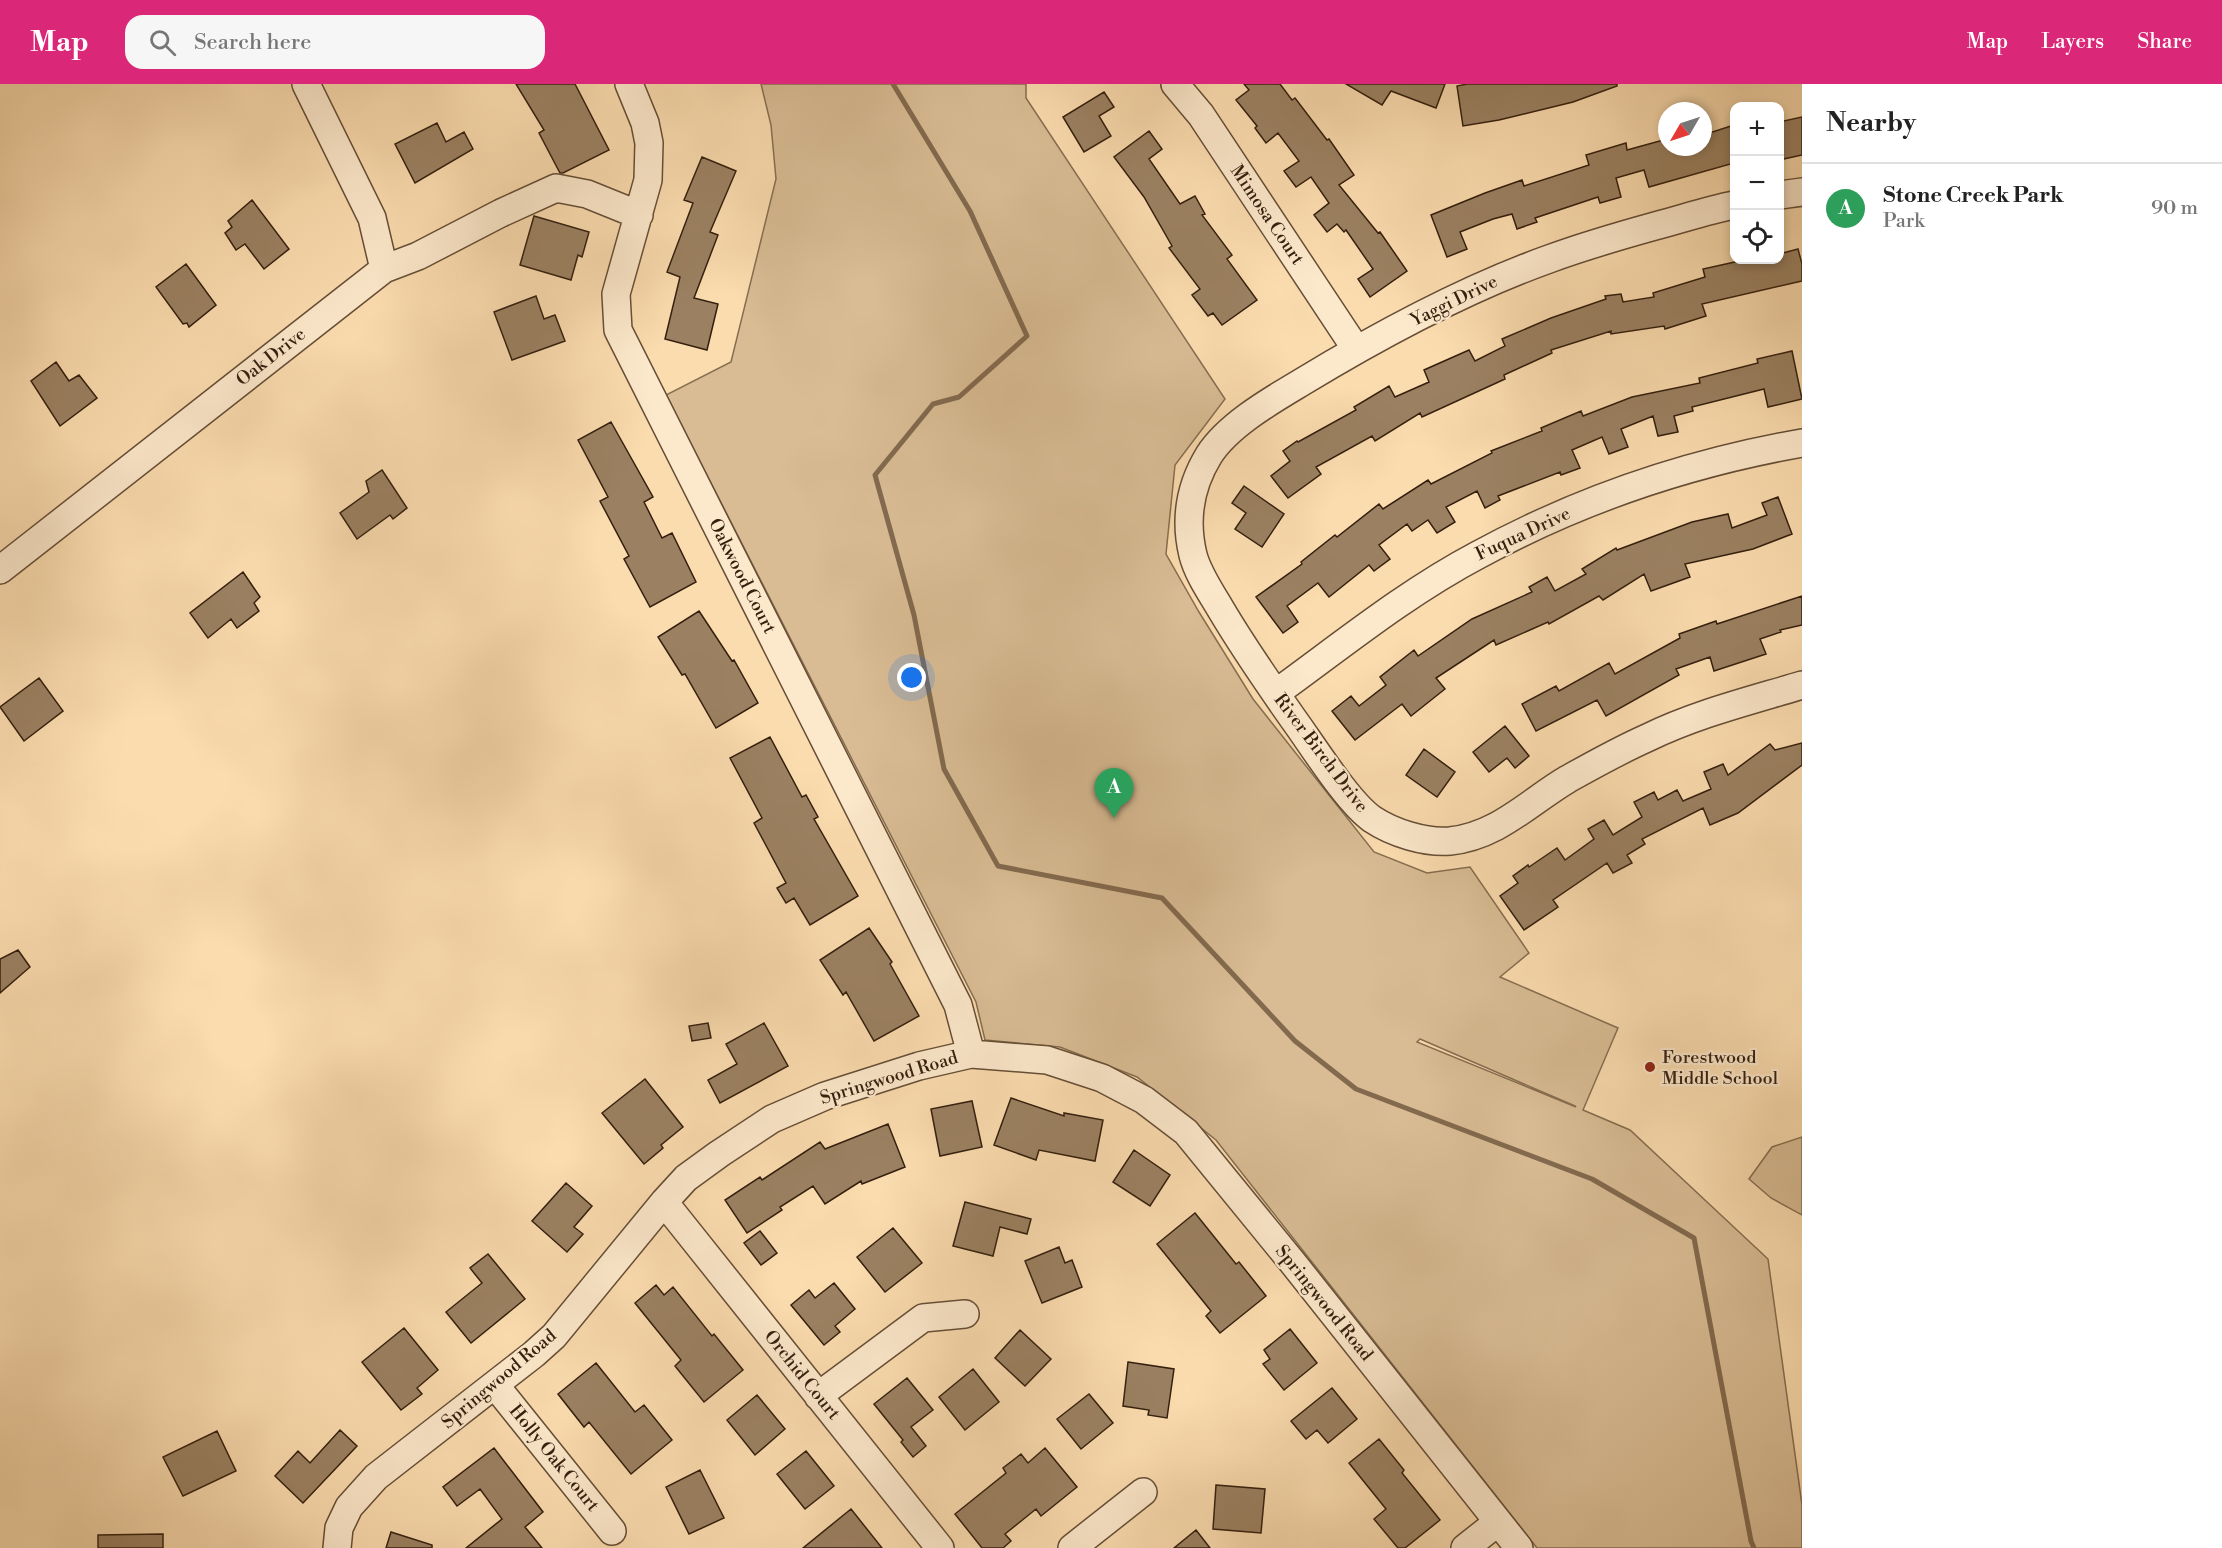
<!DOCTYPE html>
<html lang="en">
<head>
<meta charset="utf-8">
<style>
	body { margin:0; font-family:"Libre Bodoni",serif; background:#f6f6f6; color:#222 }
	.controls { position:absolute; right:18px; top:18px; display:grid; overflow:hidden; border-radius:12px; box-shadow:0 3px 9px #0003 }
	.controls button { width:54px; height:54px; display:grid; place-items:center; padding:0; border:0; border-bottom:2px solid #e0e0e0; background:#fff; color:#222; font:30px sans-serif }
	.compass { position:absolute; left:1658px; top:18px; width:54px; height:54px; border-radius:50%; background:#fff; box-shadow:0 3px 9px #0003; rotate:231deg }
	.you { position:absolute; left:912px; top:594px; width:21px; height:21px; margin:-15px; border:4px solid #fff; border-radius:50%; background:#1a73e8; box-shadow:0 0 0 9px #1a73e833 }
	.badge { display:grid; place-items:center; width:39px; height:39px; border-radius:50%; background:#db2777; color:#fff; font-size:20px; font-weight:700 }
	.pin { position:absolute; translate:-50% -50px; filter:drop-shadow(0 2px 3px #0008) }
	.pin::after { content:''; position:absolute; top:32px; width:21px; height:18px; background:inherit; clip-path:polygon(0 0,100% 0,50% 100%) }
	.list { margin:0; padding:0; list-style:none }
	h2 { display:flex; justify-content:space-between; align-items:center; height:78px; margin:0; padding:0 24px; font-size:26px }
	h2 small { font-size:20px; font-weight:400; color:#767676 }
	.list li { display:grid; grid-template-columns:39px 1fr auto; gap:18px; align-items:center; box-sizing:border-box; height:90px; padding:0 24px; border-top:2px solid #e0e0e0 }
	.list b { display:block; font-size:22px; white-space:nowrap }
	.list p { margin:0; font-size:20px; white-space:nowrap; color:#767676 }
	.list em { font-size:20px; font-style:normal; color:#767676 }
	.icon { flex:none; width:33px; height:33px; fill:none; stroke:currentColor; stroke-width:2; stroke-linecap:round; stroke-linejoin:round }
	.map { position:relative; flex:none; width:1802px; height:1464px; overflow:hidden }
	header { display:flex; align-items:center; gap:36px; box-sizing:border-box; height:84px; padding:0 30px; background:#db2777; color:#fff }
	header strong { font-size:28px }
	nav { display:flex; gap:33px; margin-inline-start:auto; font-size:21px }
	.search { width:420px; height:54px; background:#f6f6f6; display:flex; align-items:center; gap:15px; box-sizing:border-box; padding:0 21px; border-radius:18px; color:#767676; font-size:22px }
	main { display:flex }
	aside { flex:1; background:#fff }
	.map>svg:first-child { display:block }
</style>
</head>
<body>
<header>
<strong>Map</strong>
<div class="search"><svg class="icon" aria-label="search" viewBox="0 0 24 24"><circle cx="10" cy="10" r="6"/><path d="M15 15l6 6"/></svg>Search here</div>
<nav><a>Map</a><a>Layers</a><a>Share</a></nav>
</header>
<main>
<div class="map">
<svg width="1802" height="1464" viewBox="0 0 1802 1464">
	<rect width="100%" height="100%" fill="#fbdcaf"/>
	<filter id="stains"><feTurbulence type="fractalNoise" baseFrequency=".00333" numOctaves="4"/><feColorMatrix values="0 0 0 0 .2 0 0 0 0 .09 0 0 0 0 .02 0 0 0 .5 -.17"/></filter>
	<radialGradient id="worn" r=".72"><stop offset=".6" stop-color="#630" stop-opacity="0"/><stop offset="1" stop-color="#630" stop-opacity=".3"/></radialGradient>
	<path fill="#d9bc94" stroke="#866e51" stroke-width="1.5" fill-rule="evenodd" d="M761 0H1026V14L1225 315 1175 381 1166 470 1199 528 1253 615 1374 768 1427 789 1470 783 1529 869 1500 893 1618 944 1583 1026 1630 1046 1768 1175 1802 1421V1464H1537L1216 1056 1137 993 1060 963 985 956 976 918 666 311 731 278 776 95 771 41ZM1420 955 1575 1022 1576 1023 1417 958Z
		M1802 1053V1131L1771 1114 1749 1095 1772 1063Z"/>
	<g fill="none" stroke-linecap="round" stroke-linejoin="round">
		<path stroke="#836a4e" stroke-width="5" d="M893 0 970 127 1027 252 959 313 933 320 875 391 914 531 944 685 998 782 1162 814 1295 957 1356 1005 1592 1095 1694 1154 1751 1457 1754 1464"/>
	</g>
	<path fill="#9b8162" stroke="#341f0e" stroke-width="1.5" d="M516 0H575L609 66 563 89H560L539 49 544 46Z
		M1244 0H1280L1292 16 1295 14 1327 56 1329 55 1354 91 1339 101 1378 149 1380 148 1407 187 1370 213 1358 195 1373 185 1346 146 1344 148 1337 140 1327 148 1314 131 1329 119 1311 93 1296 103 1284 87 1299 77 1278 49 1266 59 1255 44 1257 42 1236 16 1249 6Z
		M1346 0H1445L1436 24 1391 7 1382 21Z
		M1467 0H1617V2L1573 18 1499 36 1463 42 1457 2Z
		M1104 8 1114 23 1099 32 1111 52 1084 68 1063 33Z
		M1802 33V71L1779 76V38Z
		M437 39 446 58 464 48 473 65 415 99 395 60Z
		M1731 42 1734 51V79L1649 103 1644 86 1616 94 1621 113 1600 119 1598 113 1535 134 1537 138 1517 145 1512 130 1493 135 1460 148 1467 165 1447 173 1431 131 1485 109 1522 96 1524 102 1589 81 1586 71 1626 59 1627 66 1667 55V63H1703V51Z
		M1149 47 1162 65 1149 75 1180 120 1195 112 1205 130 1202 131 1232 171 1227 175 1257 216 1222 241 1213 229 1208 232 1192 211 1200 205 1169 164 1172 162 1144 113 1114 73Z
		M702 73 736 87 710 148 718 151 694 214 718 220 707 266 665 255 680 193 667 188 693 119 684 116Z
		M252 116 289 165 264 185 245 160 236 166 225 149 232 143 228 137Z
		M534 132 589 148 582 173 578 171 571 196 520 181Z
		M1798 165 1802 180V197L1702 220 1706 232 1665 245 1664 242 1611 250V247L1551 266 1552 269 1504 291 1505 295 1422 333 1420 329 1375 357 1372 352 1316 383 1321 390 1288 414 1271 392 1290 377 1283 367 1297 357 1298 358 1356 326 1354 323 1389 302 1395 313 1429 298 1424 286 1469 266 1475 277 1505 262 1502 255 1551 234 1606 215 1605 212 1621 210 1623 218 1654 213 1653 209 1705 193 1703 185 1744 176 1745 179 1757 176H1779V170Z
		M186 180 216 221 189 243 187 239 183 240 156 203Z
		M536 212 544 235 555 231 565 257 512 276 494 228Z
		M1792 267 1802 315 1768 323 1764 305 1692 323 1693 327 1674 332 1678 348 1658 352 1653 332 1621 345 1628 363 1609 370 1602 353 1572 366 1580 384 1561 391 1560 388 1498 412 1500 416 1485 424 1477 407 1446 423 1455 438 1437 449 1428 436 1412 447 1407 440 1379 461 1390 475 1374 487 1369 481 1329 513 1318 499 1287 522 1298 538 1283 549 1256 513 1302 480 1301 478 1335 451 1337 453 1379 420 1383 425 1428 396 1431 400 1492 369 1491 367 1542 347 1541 344 1581 327 1583 332 1632 313 1700 299 1699 294 1758 279 1757 275Z
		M56 278 69 297 79 291 97 314 60 342 31 297Z
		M611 338 653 413 644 418 662 454 672 449 696 498 650 523 624 475 629 472 600 417 608 413 578 356Z
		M382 386 407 424 393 435 390 431 357 455 340 429 369 408 366 397Z
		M1244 402 1284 430 1262 463 1235 445 1246 429 1232 419Z
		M1778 413 1792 450 1753 465 1685 480 1690 493 1651 507 1644 490 1603 516 1599 512 1549 540 1548 538 1496 561 1494 556 1436 594 1445 605 1411 632 1402 620 1355 656 1332 627 1351 612 1359 622 1386 601 1380 593 1414 566 1418 572 1472 535 1532 508 1529 503 1547 493 1555 507 1586 490 1582 485 1616 464 1617 466 1692 438 1728 430 1732 444 1767 431 1762 419Z
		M243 488 260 513 254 519 259 527 237 544 231 535 208 554 190 529Z
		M1802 512V541L1780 546 1781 548 1760 555 1766 570 1714 587 1710 573 1676 585 1679 591 1606 632 1597 616 1536 647 1522 620 1556 602 1559 607 1609 579 1615 590 1680 554 1679 550 1716 537 1717 540Z
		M699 527 732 577 734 576 758 619 716 644 685 590 682 591 658 553Z
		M39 594 63 627 24 657 0 623Z
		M1505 642 1529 672 1515 684 1507 674 1489 688 1473 668Z
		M770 653 802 713 806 711 818 733 814 735 858 812 810 841 794 814 786 819 777 804 786 799 754 739 762 734 730 674Z
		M1802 659V681L1738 729 1710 741 1703 724 1642 755 1645 760 1627 771 1632 779 1613 789 1607 779 1553 816 1558 823 1524 846 1500 812 1518 799 1513 792 1528 781 1529 783 1557 764 1565 776 1594 755 1588 745 1604 736 1613 751 1642 733 1634 718 1654 708 1658 716 1677 706 1683 717 1711 705 1704 688 1723 680 1728 691 1770 660 1775 666Z
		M1424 665 1455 688 1437 713 1406 691Z
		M869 844 892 878 890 880 919 932 874 957 846 908 843 911 820 876Z
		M18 866 30 883 0 909V875Z
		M708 939 711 954 692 957 689 942Z
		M764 939 788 982 720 1019 708 996 737 980 726 960Z
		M645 995 683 1043 661 1061 663 1064 644 1080 602 1029Z
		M1011 1014 1064 1032V1029L1103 1036 1095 1077 1039 1066 1036 1076 994 1061Z
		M972 1017 982 1063 940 1072 931 1025Z
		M888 1040 905 1083 862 1100 861 1097 825 1120 813 1102 780 1123 782 1126 747 1149 725 1116 760 1093 762 1096 820 1058 825 1065Z
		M1134 1066 1170 1091 1150 1122 1113 1098Z
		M566 1099 592 1122 574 1143 583 1150 567 1168 532 1137Z
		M965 1118 1031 1135 1027 1150 1000 1143 993 1172 953 1162Z
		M1195 1129 1236 1180 1239 1178 1266 1212 1220 1249 1206 1232 1211 1227 1157 1160Z
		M893 1144 922 1179 885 1208 857 1173Z
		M760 1147 777 1169 761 1181 744 1159Z
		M1059 1163 1065 1179 1072 1176 1082 1203 1042 1219 1025 1177Z
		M488 1170 525 1215 471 1259 446 1228 482 1199 470 1184Z
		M834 1199 855 1225 835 1242 840 1248 824 1261 791 1221 809 1206 815 1214Z
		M656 1201 664 1211 673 1203 712 1252 714 1250 743 1286 704 1318 675 1282 681 1276 635 1219Z
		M404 1244 438 1286 417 1304 422 1310 401 1326 362 1278Z
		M1290 1245 1317 1279 1284 1306 1263 1280 1270 1275 1264 1266Z
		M1020 1246 1051 1275 1025 1302 995 1274Z
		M1128 1278 1174 1285 1167 1334 1148 1331 1149 1326 1123 1322Z
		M596 1279 635 1328 644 1321 672 1356 631 1390 589 1338 584 1343 558 1310Z
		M973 1285 999 1318 965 1346 939 1313Z
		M907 1294 933 1326 911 1343 926 1362 913 1373 901 1358 903 1356 874 1320Z
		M1332 1304 1357 1335 1328 1359 1317 1346 1306 1355 1291 1337Z
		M1089 1310 1113 1339 1081 1365 1057 1335Z
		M757 1311 785 1345 755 1371 727 1336Z
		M340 1346 357 1362 303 1419 275 1392 298 1367 310 1379Z
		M217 1347 236 1387 183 1412 163 1373Z
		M1379 1355 1404 1386 1402 1389 1440 1436 1405 1464H1398L1374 1435 1386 1425 1349 1379Z
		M494 1364 543 1428 525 1443 542 1464H466L502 1435 480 1405 457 1422 443 1403Z
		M1045 1364 1077 1403 1041 1432 1036 1425 1005 1450 1011 1457 1003 1464H982L955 1430 1006 1389 1003 1384 1021 1370 1028 1379Z
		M806 1367 834 1402 805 1425 777 1390Z
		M700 1386 724 1434 689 1450 666 1403Z
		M1216 1401 1265 1405 1261 1449 1213 1445Z
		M851 1425 882 1464H803Z
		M1196 1446 1210 1464H1174Z
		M391 1448 432 1461V1464H386Z
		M163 1450V1464H98V1451Z"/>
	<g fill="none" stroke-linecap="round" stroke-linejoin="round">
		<g stroke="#664e36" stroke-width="30">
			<path id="minor" d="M629 0 645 39 649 59 648 96 616 210 618 246 958 921 971 970
				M1175 0 1201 31 1356 265
				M1780 111 1802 108
				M1734 121C1708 126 1682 135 1655 142 1619 152 1584 162 1549 175 1465 205 1378 252 1302 298 1272 316 1228 341 1209 371 1190 402 1184 434 1193 471 1198 490 1210 507 1220 524 1243 563 1268 599 1294 636 1313 662 1347 717 1372 735 1393 749 1425 759 1450 757 1498 752 1529 718 1568 695 1593 681 1620 666 1647 654 1696 630 1749 617 1802 601
				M384 185 418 172 501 129 556 104 587 110 639 131
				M0 486 384 185 372 134 306 0
				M1276 609C1341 562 1406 509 1478 471 1579 416 1689 379 1802 359
				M664 1118 940 1464
				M495 1301 612 1447
				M818 1312 923 1234 965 1230
				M337 1464 339 1444 349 1423 376 1393 534 1270 554 1252 664 1118 686 1094 719 1070 772 1035 825 1012 919 982 971 970 1047 976 1102 994 1144 1016 1186 1048 1293 1179 1519 1464
				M1072 1464 1143 1408
				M1465 1464 1498 1438"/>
		</g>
		<use href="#minor" stroke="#fce8cb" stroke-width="27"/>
	</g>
	<circle fill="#8f2418" stroke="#fce8cb" stroke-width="2" cx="1650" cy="983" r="6"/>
	<g text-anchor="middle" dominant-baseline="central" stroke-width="4.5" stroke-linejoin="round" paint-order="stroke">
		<g font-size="18" fill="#341f0e" stroke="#fce8cb">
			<text transform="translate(1267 131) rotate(56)">Mimosa Court</text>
			<text transform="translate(1454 217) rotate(-26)">Yaggi Drive</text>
			<text transform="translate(271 273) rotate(-38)">Oak Drive</text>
			<text transform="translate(1523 450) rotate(-25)">Fuqua Drive</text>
			<text transform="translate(742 492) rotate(63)">Oakwood Court</text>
			<text transform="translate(1321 669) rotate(53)">River Birch Drive</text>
			<text transform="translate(889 994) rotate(-17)">Springwood Road</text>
			<text transform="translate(1324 1219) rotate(51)">Springwood Road</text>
			<text transform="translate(802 1291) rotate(51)">Orchid Court</text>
			<text transform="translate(499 1295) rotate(-40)">Springwood Road</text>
			<text transform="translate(554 1374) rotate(51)">Holly Oak Court</text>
		</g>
		<g font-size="18" fill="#341f0e" stroke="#fce8cb" text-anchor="start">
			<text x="1662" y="973">Forestwood<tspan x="1662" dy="21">Middle School</tspan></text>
		</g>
	</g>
	<rect width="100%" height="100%" filter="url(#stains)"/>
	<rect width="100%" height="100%" fill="url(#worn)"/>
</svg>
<div class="controls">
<button>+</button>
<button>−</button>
<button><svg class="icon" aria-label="locate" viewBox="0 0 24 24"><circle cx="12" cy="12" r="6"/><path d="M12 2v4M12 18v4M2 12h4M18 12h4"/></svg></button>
</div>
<svg class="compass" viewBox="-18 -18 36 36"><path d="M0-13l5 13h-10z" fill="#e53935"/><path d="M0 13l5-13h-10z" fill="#767676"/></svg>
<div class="you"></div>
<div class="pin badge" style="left:1114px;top:734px;background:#2e9e5b">A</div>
</div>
<aside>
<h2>Nearby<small></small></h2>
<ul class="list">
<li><span class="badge" style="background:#2e9e5b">A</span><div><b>Stone Creek Park</b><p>Park</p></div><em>90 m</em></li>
</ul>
</aside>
</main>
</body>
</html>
